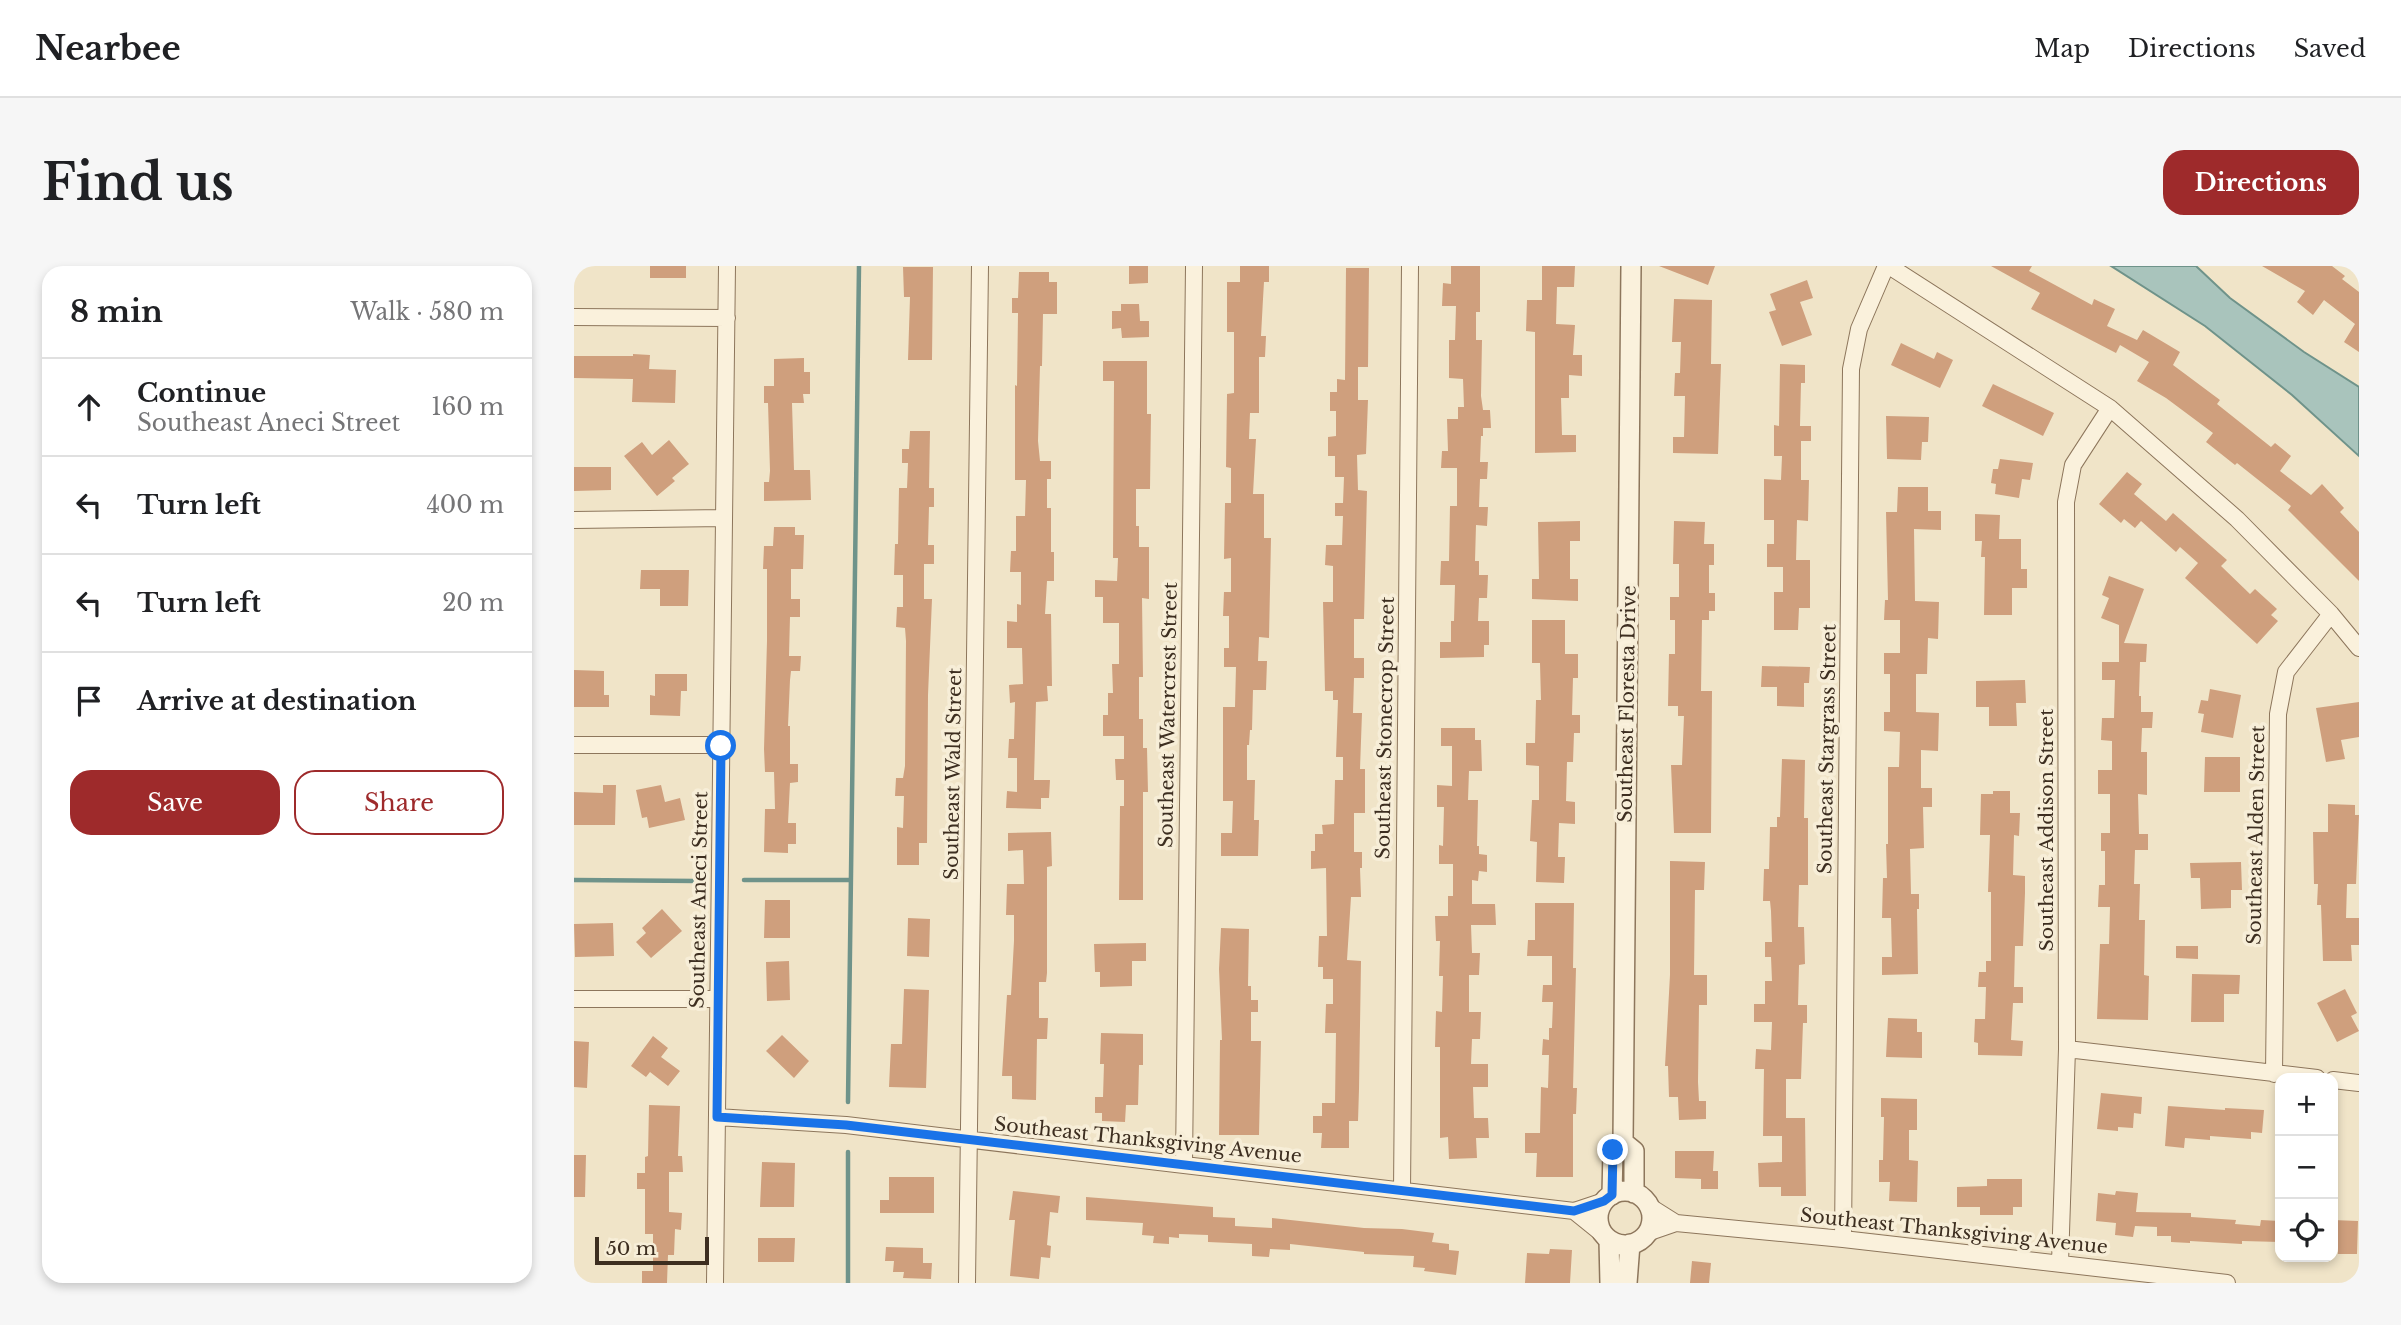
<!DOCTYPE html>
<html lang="en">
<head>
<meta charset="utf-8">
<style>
	body { margin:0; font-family:"Libre Baskerville",serif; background:#f6f6f6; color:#202124 }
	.controls { position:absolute; right:21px; bottom:21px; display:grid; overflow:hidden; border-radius:14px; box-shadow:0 4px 10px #0003 }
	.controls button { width:63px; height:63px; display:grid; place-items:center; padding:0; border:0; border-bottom:2px solid #e0e0e0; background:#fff; color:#202124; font:35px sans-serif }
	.scale { position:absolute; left:21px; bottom:18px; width:114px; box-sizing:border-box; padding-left:7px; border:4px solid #3d2e20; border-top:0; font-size:19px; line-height:24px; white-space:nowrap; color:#3d2e20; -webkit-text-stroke:5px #f7eed8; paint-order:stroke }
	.stop { position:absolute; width:21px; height:21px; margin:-16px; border:5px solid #1a73e8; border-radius:50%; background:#fff }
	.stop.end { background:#1a73e8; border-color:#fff; box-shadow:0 2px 7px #0008 }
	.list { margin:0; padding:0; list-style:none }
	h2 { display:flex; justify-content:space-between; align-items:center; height:91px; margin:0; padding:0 28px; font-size:30px }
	h2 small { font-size:23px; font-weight:400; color:#757577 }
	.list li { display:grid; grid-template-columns:46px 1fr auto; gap:21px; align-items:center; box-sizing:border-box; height:98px; padding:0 28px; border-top:2px solid #e0e0e0 }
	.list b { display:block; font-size:26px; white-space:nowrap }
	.list p { margin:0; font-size:23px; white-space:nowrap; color:#757577 }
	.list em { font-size:23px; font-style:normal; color:#757577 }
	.actions { display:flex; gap:14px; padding:21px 28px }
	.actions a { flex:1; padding:16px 0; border:2px solid #9e2a2b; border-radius:21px; text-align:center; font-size:24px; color:#9e2a2b }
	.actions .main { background:#9e2a2b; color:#fff }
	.icon { flex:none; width:38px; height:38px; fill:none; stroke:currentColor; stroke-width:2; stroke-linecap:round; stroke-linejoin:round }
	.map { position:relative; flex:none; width:1785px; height:1017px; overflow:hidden; border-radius:21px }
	header { display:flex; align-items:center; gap:42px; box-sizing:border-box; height:98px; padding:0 35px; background:#fff; border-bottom:2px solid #e0e0e0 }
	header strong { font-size:33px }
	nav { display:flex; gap:38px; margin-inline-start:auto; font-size:24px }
	.intro { display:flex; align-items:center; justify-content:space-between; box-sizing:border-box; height:168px; padding:0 42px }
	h1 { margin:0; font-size:49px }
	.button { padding:18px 32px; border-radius:21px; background:#9e2a2b; color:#fff; font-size:24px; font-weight:700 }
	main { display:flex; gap:42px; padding:0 42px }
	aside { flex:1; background:#fff; border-radius:21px; box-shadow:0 4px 10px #0003 }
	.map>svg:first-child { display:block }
</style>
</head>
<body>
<header>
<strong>Nearbee</strong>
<nav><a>Map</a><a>Directions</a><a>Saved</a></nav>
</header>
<div class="intro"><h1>Find us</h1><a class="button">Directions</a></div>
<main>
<aside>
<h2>8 min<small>Walk · 580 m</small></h2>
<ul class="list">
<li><svg class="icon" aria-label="ahead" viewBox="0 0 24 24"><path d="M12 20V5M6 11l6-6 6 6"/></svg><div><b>Continue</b><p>Southeast Aneci Street</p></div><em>160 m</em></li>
<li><svg class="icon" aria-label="left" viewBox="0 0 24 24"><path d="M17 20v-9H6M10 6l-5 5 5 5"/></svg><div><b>Turn left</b></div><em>400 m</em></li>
<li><svg class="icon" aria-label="left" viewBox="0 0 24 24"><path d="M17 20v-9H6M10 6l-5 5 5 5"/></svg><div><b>Turn left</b></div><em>20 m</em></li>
<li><svg class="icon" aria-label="arrive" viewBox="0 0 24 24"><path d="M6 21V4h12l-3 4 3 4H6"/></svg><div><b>Arrive at destination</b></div></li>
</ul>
<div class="actions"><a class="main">Save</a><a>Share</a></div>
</aside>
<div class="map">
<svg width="1785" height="1017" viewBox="0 0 1785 1017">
	<rect width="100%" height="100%" fill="#f0e4c8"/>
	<path fill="#a9c4bc" stroke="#6f938a" stroke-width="2" d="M1537 0H1622L1656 32 1730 86 1785 121V190L1718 129 1631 60Z"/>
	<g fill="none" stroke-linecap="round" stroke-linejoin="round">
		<path stroke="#6f938a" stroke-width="4.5" d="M0 614 123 615
			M170 614H277
			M274 836 285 0
			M274 886V1017"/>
	</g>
	<path fill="#cf9f7d" d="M76 0H112V12H76Z
		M555 0H574V17L555 18Z
		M666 0H695V16H690L689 33 687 70H692L691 91H685V147H676L675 173H682L679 228H690V272H697L695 372 685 371 684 395H693L692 424H679L678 464H676L675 479H673V514H681L680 554H685L684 590H647V567H658L659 535H649V441H661L662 401H650V382H655V350H649L650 326H657V292L650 293 651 237H657V202L652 201 653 128 660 127V66H653V16H666Z
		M877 0H906V46H902V74H908L907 130 909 144H916L917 162H909V170H907L906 196H914L913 213H906L905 241H914L913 260 902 259 901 295H905V309H914L913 332H905L904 355H915V379H910V391L866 392V376H877V355H880L881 319H866L867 295H875L876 240H883V202H867L868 185H874L873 153H884V141H890L889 113 875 112V74H881L882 40H868L869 17 877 18Z
		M968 0H1001L1000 21H983L982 58 1001 59 999 89H1008V110L995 109V132H987L988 169H1002V186L961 187V66L952 65 953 34H968Z
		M1085 0H1141L1134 19Z
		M1417 0H1458L1455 5 1518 39 1520 33 1541 43 1533 60 1563 74 1569 64 1606 86 1599 99 1646 134 1643 138 1697 181 1701 177 1717 190 1706 205 1737 229 1748 218 1770 242 1766 246 1785 266V315L1714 244 1717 240 1663 197 1661 199 1632 176 1639 167 1592 132 1563 115 1575 96 1546 79 1542 87 1457 43 1466 27Z
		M1688 0H1758L1771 10 1768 13 1785 26V86L1770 76 1781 58 1750 34 1739 49 1723 36 1731 25Z
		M329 1H359L358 94H334L336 31H330Z
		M772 2H795L794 101H784V134H794L792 188 783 189 784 224 793 225 790 353H780V392H790V412H780L779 447H788L786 503H791V547H780V586H788V602H786L787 631H777L773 694 787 695 785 823 784 855H775V882H747L748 867H739V850H748V837H761L762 767H751L752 738H759V713H749V701H744L745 670H753L752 602 737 603V585H741V568H749L748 559 760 558 761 514H769V491H762L764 434H759V425H751L749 336H759V300L751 299 752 279H768L769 250H761V237H769L770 211H761V190H754V171L762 170V145H756V126H763V113L771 114Z
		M445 6H475V16H483V48H469L468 100H466L464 175 466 195H477V213H473V242H477V286H480V315H473L471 348H477L478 420H473L474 435 462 436 460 514H476L475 532H467V543L432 542 433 525 443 526V492H434L435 473H440L441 436 436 437 435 419 449 418 448 382H433V355L443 356V338L447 339V306H436L437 285H442V250H451L452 214H441V119L443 120 444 47H438V32H444Z
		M1233 14 1239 32 1226 36 1238 69 1208 80 1195 46 1202 44 1196 28Z
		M1100 33 1138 34 1137 98H1147L1144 188 1099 187V171H1110L1111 130H1100L1101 107H1106L1107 76H1098Z
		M547 38H565L566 55H575V71L548 72 547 62 538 63V45H547Z
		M1327 77 1360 93 1363 86 1379 94 1366 122 1317 99Z
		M59 88 76 89 75 103 102 104 101 137 58 136 59 113 0 112V90H59Z
		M230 92V106H236V128H229L230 137H218L220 204H236L237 234 190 235V216H195L196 205 194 137H190V120H200V93Z
		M529 95H573V148H577L576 223H562V260H565V281H575V333L568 332 569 411H565V453H569V482H573L574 526H569V634H545L546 540H550V514H542L541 493H550V470H529V449H534V427H539L538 398H545V357H529V331H521V314L543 315 544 292H539L540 115H529Z
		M1206 98 1231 99V117H1227L1226 160H1237V175H1227V214H1235L1234 255 1223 254 1222 294H1236V342H1225L1224 364H1200V326H1209V301H1193V278H1200V254H1190V213L1207 214 1208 190H1200V159L1205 160Z
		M1419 118 1480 147 1469 170 1408 140Z
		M1312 150 1355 151 1354 176H1348L1347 194 1313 193Z
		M336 165H356L355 222H360V241H355L354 279H360V298H350V333H358L354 429 353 577H345V599H323V561L329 562 330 530H321L322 512H329L331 500 332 375 331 362 322 361 323 341H329V309H320L321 278H324L325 222H333L334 197H328V183H335Z
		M95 174 115 198 98 212 101 215 83 230 50 190 68 176 78 189Z
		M1426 193 1459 197 1456 214 1448 213 1445 232 1421 228 1422 218 1417 217 1419 203H1424Z
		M0 201H37V224L0 225Z
		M1553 206 1568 218 1560 228 1592 255 1599 247 1653 294 1647 300 1676 328 1681 323 1703 343 1697 349 1704 355 1683 378 1611 312 1624 297 1606 281 1602 286 1567 255 1561 262 1550 253 1547 257 1525 238Z
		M1324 221H1354V245H1367V264L1340 263 1341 335 1365 336 1364 373 1354 372 1353 408H1342V446L1365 447 1364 485 1347 484V522H1358V541H1349L1350 582 1336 583 1337 628H1345V643H1343L1344 708 1308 709V691H1318L1317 652H1308L1309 612H1313L1312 578H1314V501H1325L1326 466 1310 465V446H1316V408H1310V387H1326V354H1310L1311 334H1314L1312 246H1323Z
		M1401 248 1426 249 1425 273H1447V303H1453V322H1438V349H1410L1411 291H1407L1408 275H1401Z
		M1006 255V275H996V313H1004V335L958 333V313H965L964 256Z
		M1100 255 1131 256 1130 278H1140V299H1135V327H1141V345H1135V354H1128L1127 425H1138L1137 567H1100L1097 499H1108L1110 450H1104V440H1094L1095 388H1101V354H1096V331H1105V298H1099Z
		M200 261H221V269H230L229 303H217V333H226V351H216L215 390H227L226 405H217L216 414 214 460H216V498H224V516L216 517 214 557H222V578H214V587L190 586 191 543H201L200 506H191L190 483 193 375V303H189L190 280H199Z
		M67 304H115L114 340H86V323H66Z
		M1535 310 1570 323 1550 377 1573 378 1572 396H1566L1565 430H1567V446H1579L1578 462H1568L1567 486H1573V529L1564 528 1565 568H1574V584H1561L1560 618H1566L1565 654H1571L1570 709 1575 710 1574 754 1523 753 1526 678H1535L1536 641H1524L1525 619H1531V585H1527V567H1536V528H1524V504H1538V475L1527 474 1528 452H1540L1541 414H1528V396H1545V359L1527 352 1535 332 1528 329Z
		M958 354H991V388H1004V412H999L998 449H1006V467H1000L999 496H993L992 535 1001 536V558L985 557 984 591H991L990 617 962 616 963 576 956 575 958 534H965V500L952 499V477H961L962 434H967L966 397H958Z
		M1188 400 1236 401 1235 417H1230V441L1203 440V421H1187Z
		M0 404 30 405V429H35V441H0Z
		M81 408H113V425H107L106 450 76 449V429L81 430Z
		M1451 414 1452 437H1442L1443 460H1415V441H1402V415Z
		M1636 423 1667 429 1659 472 1627 466 1630 448 1624 447 1627 434 1634 435Z
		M1785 436V471L1767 474 1771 493 1752 496 1742 442Z
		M867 462H901V474H907L908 505H895L894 534H904L903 580H905V588L913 589V606L905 605 904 615 898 614V638H921L922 659H897L898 687H906L905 709H895V746H907L906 773H898L897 798H914V821H899L900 852H914L915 872H902L903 892 875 893 874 871 866 872V781H861L862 745 868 746 869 710H865L866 675H862L861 650H874V630H879V598H865V579L869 580 870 541H863V519L878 520V480H867Z
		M1631 491H1666V526H1630Z
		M1208 493 1231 494 1230 552H1234V619H1225L1224 661H1230L1231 698 1225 699 1224 739H1233V757H1229L1227 813H1212V852H1231L1232 930H1207V921H1185L1184 897 1208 896V870H1189L1190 803H1181L1182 783 1197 784 1198 756H1180V738H1191V715H1198L1197 691H1191V676H1198L1197 645 1196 635H1189L1190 603H1195L1196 561H1203V551H1206Z
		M29 519H42L41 559H0V526L29 527Z
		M87 519 91 536 106 532 111 554 75 562 73 551 68 552 62 524Z
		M1419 525H1436V547H1446L1445 570 1440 569 1439 609 1451 610V627L1449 680H1441L1440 721H1449V737H1439L1437 774 1449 775 1448 790 1404 789V777L1400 776 1401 753H1411L1412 721H1404L1405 706H1412V695H1417V626H1414L1416 569H1406L1407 528H1419Z
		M1754 538 1781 539V549H1785L1782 618H1773L1772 652H1785V679H1777L1778 695H1749L1747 639H1743L1744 618H1740L1739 566H1754Z
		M477 566 478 600 473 601V707L472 716H465V752H474L473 773H463L462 834 438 833V810H428L433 729H437L440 675V649H432L433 618H450L449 584 434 585V567Z
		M1096 595 1131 596 1130 624H1121L1120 709H1133V739H1125L1124 816 1125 835H1132V853L1105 854 1104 831H1095L1094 800H1091L1096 709Z
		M1667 596 1668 624H1657V642L1627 643 1626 612H1617L1616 597Z
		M191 634H216V672H190Z
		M961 637H1000L999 702H1002L999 822H1003L1002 848H999V911H962L963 887H951V867H966L967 821 974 822 975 789H968L969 773 975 774V762H978L979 736H968L969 719H978V690H953L954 674H961Z
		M88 643 108 665 77 692 62 676 72 667 68 662Z
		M334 652 356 653 355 691 333 690Z
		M39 657 40 690 1 691 0 658Z
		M647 662 675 663 674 720H677V734H684V746H677V775H687L685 869H645L646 774H648L645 703Z
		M572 677V695H558V720L526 721V706H521L520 678Z
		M1602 680H1624V693L1602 692Z
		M215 695 216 734 193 735 192 696Z
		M1618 708 1666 709 1665 728H1650V756H1617Z
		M330 723 355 724 352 822 315 821 317 778H328Z
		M1771 723 1783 747 1777 750 1785 765 1763 776 1743 737Z
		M1314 752 1343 753V766H1348V792L1312 791Z
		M527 767 569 768V799H565L564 839H552L551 856 528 855V847H521V831H529L530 798H526Z
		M208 769 235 795 220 812 192 785Z
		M79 770 94 782 87 791 106 805 94 820 76 806 72 811 57 800Z
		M0 775 15 776 13 822 0 821Z
		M1527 827 1568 831 1567 848 1560 847 1559 862 1544 861V865L1523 863Z
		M1307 832 1343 833V864H1335V894L1344 895 1343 936 1315 935 1316 916H1305V894H1309L1310 851H1307Z
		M75 839 106 840 104 890H108L109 906H95V946L108 947 107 964 101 963 100 989H94L93 1017H68V1005H79V968H71V923H63V907H71V891L74 890Z
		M1594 840 1651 844V842L1690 844 1688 867 1677 866V873L1636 870V874L1611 872 1610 882 1591 880Z
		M1101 885H1140L1139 905H1144V923H1127V913L1101 912Z
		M0 889H12L11 931H0Z
		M188 896 221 897 220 941H186Z
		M315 911H360V947H306V934H315Z
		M1413 913H1448V941H1439V949H1406V941H1383V921L1413 920Z
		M439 925 486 930 484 947 476 946 473 979 477 980 476 992 467 991 465 1013 436 1010 441 954H435Z
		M1542 925 1564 927 1562 946 1617 947V951L1662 954 1661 958 1686 960 1687 954 1706 955V976L1668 975V978L1616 975V977L1597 976V970H1583V961L1561 960 1559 971 1541 969 1542 957 1522 955 1524 927 1541 929Z
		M512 931 639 941V951L661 952V960L698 962V952L790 962 828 963 860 967 858 976 875 978V984L885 985 882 1009 850 1005 851 1002 839 1001 840 990 790 988V986L716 978V984L696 983 695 991 678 990V978L634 976V969L605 968V972L595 971V978L579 977 580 970 568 969 569 957 512 954Z
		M1759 954 1784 955 1783 988H1764V976H1759Z
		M184 972H221L220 996H184Z
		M312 981 349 982V997H358L357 1013 329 1012 330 1006H319L320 995H311Z
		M976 983 998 984 996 1017H951L953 987 975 988Z
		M1118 995 1137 997 1135 1017H1116Z"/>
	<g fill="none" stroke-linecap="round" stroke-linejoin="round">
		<g stroke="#8d765c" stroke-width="18">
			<path id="minor" d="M1315 0 1536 142 1663 253 1757 348 1785 382
				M0 51 153 52
				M0 254 150 252
				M0 479H147
				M0 733H144
				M1493 783 1743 812
				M1700 808 1704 448 1712 406 1757 348
				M1759 814 1785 817
				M143 851 272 859 1000 945
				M610 898 620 0
				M828 925 836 0
				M1030 935 1000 945 1031 970
				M1102 957 1269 973 1653 1017
				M1073 967 1102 957 1075 940
				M1269 973 1277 103 1285 63 1312 0
				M1486 997 1493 783 1492 236 1499 199 1536 142
				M141 1017 153 0
				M393 1017 406 0"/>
		</g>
		<g stroke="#8d765c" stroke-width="22">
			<path id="tertiary" d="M1057 0 1049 876 1060 885V927
				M1024 952a27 27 0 1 1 54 0a27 27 0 1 1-54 0Z
				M1038 929 1039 884 1049 876
				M1035 974 1036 1017
				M1053 1017 1056 978"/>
		</g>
		<use href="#minor" stroke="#faf1dc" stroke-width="16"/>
		<use href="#tertiary" stroke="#faf1dc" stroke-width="19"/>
	</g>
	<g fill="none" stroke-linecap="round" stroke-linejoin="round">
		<path stroke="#1a73e8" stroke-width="9" d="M147 480 143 851 272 859 1000 945 1030 935 1038 929 1039 884"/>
	</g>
	<g text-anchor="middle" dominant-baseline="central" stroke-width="7" stroke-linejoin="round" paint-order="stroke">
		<g font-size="19" fill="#3d2e20" stroke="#f7eed8">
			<text transform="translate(1053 438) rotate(-89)">Southeast Floresta Drive</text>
			<text transform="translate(594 449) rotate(-89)">Southeast Watercrest Street</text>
			<text transform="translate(811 462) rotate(-89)">Southeast Stonecrop Street</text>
			<text transform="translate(1253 483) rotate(-89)">Southeast Stargrass Street</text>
			<text transform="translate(379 508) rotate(-89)">Southeast Wald Street</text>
			<text transform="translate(1472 564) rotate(-90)">Southeast Addison Street</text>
			<text transform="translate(1682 569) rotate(-89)">Southeast Alden Street</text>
			<text transform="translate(125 634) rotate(-89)">Southeast Aneci Street</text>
			<text transform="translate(574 874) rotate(6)">Southeast Thanksgiving Avenue</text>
			<text transform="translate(1380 965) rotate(6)">Southeast Thanksgiving Avenue</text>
		</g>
	</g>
</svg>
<div class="controls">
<button>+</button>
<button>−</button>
<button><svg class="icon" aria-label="locate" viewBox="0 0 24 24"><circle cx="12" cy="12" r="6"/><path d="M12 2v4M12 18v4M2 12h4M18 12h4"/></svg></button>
</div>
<div class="scale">50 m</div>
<div class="stop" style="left:147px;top:480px"></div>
<div class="stop end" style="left:1039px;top:884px"></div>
</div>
</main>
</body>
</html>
